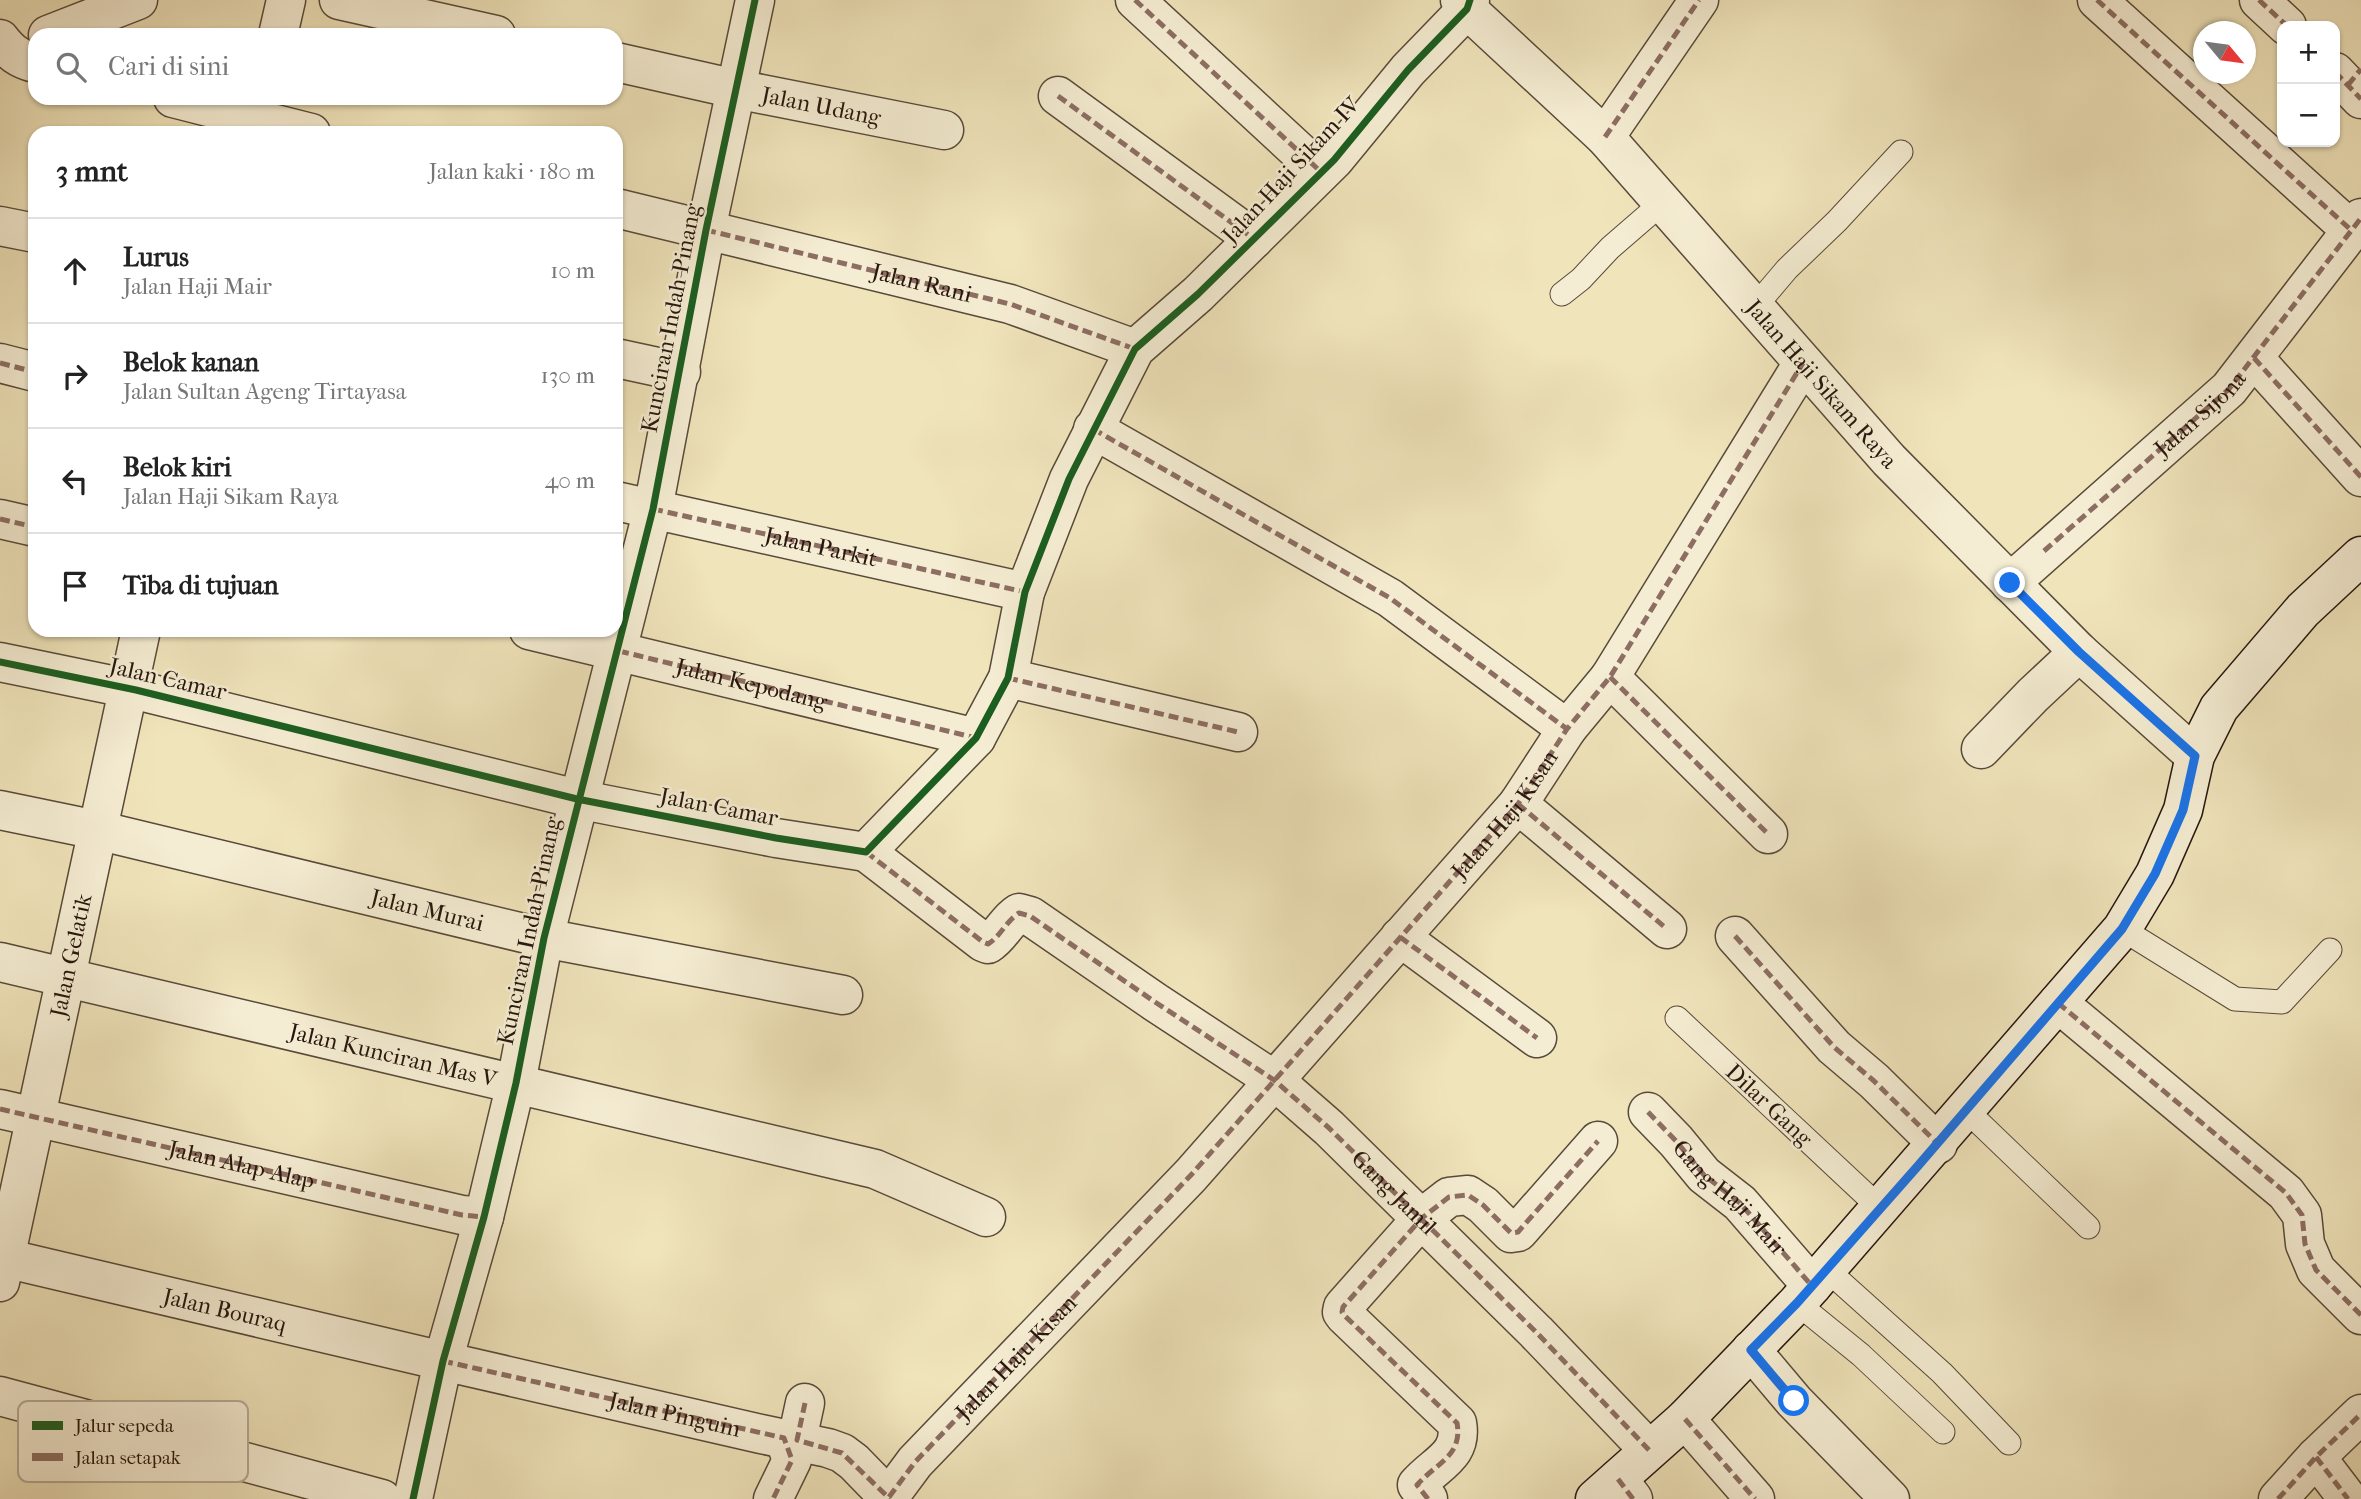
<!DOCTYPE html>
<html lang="id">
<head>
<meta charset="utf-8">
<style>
	body { margin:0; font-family:"IM FELL French Canon",serif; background:#f6f6f6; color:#222 }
	.controls { position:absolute; right:21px; top:21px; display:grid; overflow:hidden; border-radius:14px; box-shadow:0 2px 5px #0004 }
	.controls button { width:63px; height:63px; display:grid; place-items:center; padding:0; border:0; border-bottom:2px solid #e0e0e0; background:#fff; color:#222; font:35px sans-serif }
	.compass { position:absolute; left:2193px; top:21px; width:63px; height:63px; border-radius:50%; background:#fff; box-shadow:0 2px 5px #0004; rotate:119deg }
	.stop { position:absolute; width:21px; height:21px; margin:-16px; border:5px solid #1a73e8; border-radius:50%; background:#fff }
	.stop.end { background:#1a73e8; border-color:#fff; box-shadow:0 2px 7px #0008 }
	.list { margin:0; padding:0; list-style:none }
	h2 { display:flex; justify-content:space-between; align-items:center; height:91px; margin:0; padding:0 28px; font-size:30px }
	h2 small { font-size:23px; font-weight:400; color:#767676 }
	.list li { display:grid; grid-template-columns:46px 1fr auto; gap:21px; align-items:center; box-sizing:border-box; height:105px; padding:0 28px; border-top:2px solid #e0e0e0 }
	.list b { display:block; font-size:26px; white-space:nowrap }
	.list p { margin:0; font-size:23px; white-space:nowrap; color:#767676 }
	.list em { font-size:23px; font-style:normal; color:#767676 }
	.icon { flex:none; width:38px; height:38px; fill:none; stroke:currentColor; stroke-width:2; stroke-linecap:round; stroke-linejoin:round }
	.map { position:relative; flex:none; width:2361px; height:1499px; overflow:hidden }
	.search { position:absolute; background:#fff; box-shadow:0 2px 5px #0004; left:28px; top:28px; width:595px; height:77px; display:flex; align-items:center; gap:18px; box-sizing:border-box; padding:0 24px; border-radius:21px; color:#767676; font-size:26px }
	.panel { position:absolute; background:#fff; box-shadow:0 2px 5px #0004; left:28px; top:126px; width:595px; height:511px; border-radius:21px }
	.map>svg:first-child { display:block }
</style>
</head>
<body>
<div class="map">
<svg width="2361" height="1499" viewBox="0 0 2361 1499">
	<rect width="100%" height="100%" fill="#f0e4bb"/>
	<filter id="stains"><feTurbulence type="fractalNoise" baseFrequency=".00286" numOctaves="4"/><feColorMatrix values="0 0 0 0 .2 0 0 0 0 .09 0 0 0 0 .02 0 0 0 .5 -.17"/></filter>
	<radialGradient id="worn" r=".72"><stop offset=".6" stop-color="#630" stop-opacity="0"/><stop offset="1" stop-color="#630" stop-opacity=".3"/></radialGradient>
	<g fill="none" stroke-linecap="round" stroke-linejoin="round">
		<g stroke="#584a39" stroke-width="25">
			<path id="lane" d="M1562 294 1581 279 1610 248 1662 203
				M1754 308 1787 269 1837 221 1901 152
				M2122 929 2235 999 2282 1002 2330 950
				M1677 1018 1880 1208
				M1966 1110 2088 1227
				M1826 1269 1942 1373 2009 1443
				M1797 1303 1861 1355 1943 1432"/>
		</g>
		<g stroke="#584a39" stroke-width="41">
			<g id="street">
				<path d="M339 0 496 35"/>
				<path d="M1135 0 1321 172"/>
				<path id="s1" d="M1460 0 1467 9 1605 137 1889 460 2079 652 2195 756"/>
				<path d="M2097 0 2351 230"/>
				<path d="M2259 0 2287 26"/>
				<path d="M48 35 138 0"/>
				<path d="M278 35 286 0"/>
				<path d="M0 39C10 52 19 59 35 63"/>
				<path id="s2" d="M616 62 736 89 944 130"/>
				<path d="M2335 72 2361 99"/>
				<path d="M1058 96 1254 239"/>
				<path d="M173 98 311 133"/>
				<path d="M1605 137 1699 0"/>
				<path id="s3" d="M616 208 1010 304 1135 349"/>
				<path d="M0 226 35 233"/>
				<path d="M616 358 681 372"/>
				<path d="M2254 358 2361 477"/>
				<path d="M0 363 35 372"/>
				<path d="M1093 429 1390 598 1567 729"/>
				<path id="s4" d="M616 501 1025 592"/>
				<path d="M0 519 35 527"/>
				<path d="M2010 583 2229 389 2361 218"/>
				<path id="s5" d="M529 630 976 738"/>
				<path d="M0 662 136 690 577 799 776 838 866 852 976 738 1008 678 1025 592 1069 479 1135 349 1198 294 1334 160 1408 70 1467 9 1470 0"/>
				<path d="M1610 677 1768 834"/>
				<path d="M1008 678 1238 732"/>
				<path d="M1981 749 2033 695 2079 652"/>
				<path d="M1518 804 1667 929"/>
				<path id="s6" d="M0 810 97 830 544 938 843 995"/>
				<path id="s7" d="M866 852 983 942 988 944C1001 936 1006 921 1019 913L1030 916 1155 1002 1274 1080 1329 1128 1536 1332 1649 1450"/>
				<path d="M1735 936 1834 1047 1874 1081 1938 1144"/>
				<path d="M1400 937 1537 1038"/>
				<path id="s8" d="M0 962 875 1169 986 1217"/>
				<path d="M2058 1003 2286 1193 2302 1215 2305 1244 2316 1270 2361 1315"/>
				<path id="s9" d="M0 1109 462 1215 484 1217"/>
				<path d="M1648 1112 1676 1141 1704 1175 1740 1203 1812 1286"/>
				<path id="s10" d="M0 1257 443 1361 761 1434 828 1448 842 1453 854 1462 890 1499"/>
				<path id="s11" d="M0 1282 141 630"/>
				<path d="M1751 1350 1794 1401 1890 1499"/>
				<path d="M0 1396 382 1499"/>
				<path d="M1685 1419 1755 1499"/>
				<path d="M797 1440 805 1403"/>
				<path d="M2316 1457 2348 1499"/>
				<path d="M1618 1479 1633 1499"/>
				<path id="s12" d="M889 1497 915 1462 1191 1175 1518 804 1567 729 1610 677 1803 363"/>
				<path d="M413 1499 443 1361 484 1217 516 1083 544 938 653 509 706 230 755 0"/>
				<path d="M773 1499 792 1460 784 1438"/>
				<path d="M1428 1499 1417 1485C1436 1463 1463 1456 1457 1423L1345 1316 1342 1312 1343 1307 1422 1218 1449 1197 1468 1195 1483 1205 1511 1233 1518 1232 1598 1141"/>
				<path d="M2278 1499 2316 1457 2361 1414"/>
			</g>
		</g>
		<g stroke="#26160e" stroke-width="41">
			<path id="secondary" d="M1595 1499 1685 1419 1797 1303 2122 929 2155 874 2183 810 2195 756 2219 708 2303 610 2361 556"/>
		</g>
		<use href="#lane" stroke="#f5edd3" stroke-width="23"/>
		<use href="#street" stroke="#f5edd3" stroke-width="38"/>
		<use href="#secondary" stroke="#f5edd3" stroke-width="38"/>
		<g stroke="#8d6e63" stroke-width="5" stroke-dasharray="10 5" stroke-linecap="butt">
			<path d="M1135 0 1321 172"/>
			<path d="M2097 0 2351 230"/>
			<path d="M2259 0 2287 26"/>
			<path d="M2335 72 2361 99"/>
			<path d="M2348 85 2361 69"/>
			<path d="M1058 96 1254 239"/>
			<path d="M1605 137 1699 0"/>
			<path d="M706 230 1010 304 1135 349"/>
			<path d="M2254 358 2361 477"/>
			<path d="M0 363 35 372"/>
			<path d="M1093 429 1390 598 1567 729"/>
			<path d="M653 509 1025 592"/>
			<path d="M0 519 35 527"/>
			<path id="s13" d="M2044 551 2229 389 2361 218"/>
			<path d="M619 651 976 738"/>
			<path d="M1610 677 1768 834"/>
			<path d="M1008 678 1238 732"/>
			<path d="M1518 804 1667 929"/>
			<path d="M866 852 983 942 988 944C1001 936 1006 921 1019 913L1030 916 1155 1002 1274 1080 1329 1128 1536 1332 1649 1450"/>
			<path d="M1735 936 1834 1047 1874 1081 1938 1144"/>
			<path d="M1400 937 1537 1038"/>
			<path d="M2058 1003 2286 1193 2302 1215 2305 1244 2316 1270 2361 1315"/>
			<path d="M0 1109 462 1215 484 1217"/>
			<path id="s14" d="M1648 1112 1676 1141 1704 1175 1740 1203 1812 1286"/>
			<path d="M443 1361 784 1438 792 1460 773 1499"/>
			<path d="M805 1403 797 1440 842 1453 890 1499"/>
			<path d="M1685 1419 1755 1499"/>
			<path d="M2316 1457 2348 1499"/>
			<path d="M1618 1479 1633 1499"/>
			<path d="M889 1497 915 1462 1191 1175 1518 804 1567 729 1610 677 1803 363"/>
			<path d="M1428 1499 1417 1485C1436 1463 1463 1456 1457 1423L1345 1316 1342 1312 1343 1307 1422 1218 1449 1197 1468 1195 1483 1205 1511 1233 1518 1232 1598 1141"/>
			<path d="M2278 1499 2316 1457 2361 1414"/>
		</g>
		<g stroke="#f5edd3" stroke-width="11">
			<path id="cycleway" d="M0 662 136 690 577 799 776 838 866 852 976 738 1008 678 1025 592 1069 479 1135 349 1198 294 1334 160 1408 70 1467 9 1470 0
				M413 1499 443 1361 484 1217 516 1083 544 938 653 509 706 230 755 0"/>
		</g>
		<use href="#cycleway" stroke="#1b5e20" stroke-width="7"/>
	</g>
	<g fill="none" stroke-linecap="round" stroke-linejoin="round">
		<path stroke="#1a73e8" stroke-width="9" d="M1794 1401 1751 1350 1797 1303 1917 1167 2122 929 2155 874 2183 810 2195 756 2079 652 2010 583"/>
	</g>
	<g text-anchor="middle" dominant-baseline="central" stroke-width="5" stroke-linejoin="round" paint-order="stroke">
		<g font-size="23" fill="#26160e" stroke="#f5edd3">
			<text stroke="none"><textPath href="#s2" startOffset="210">Jalan Udang</textPath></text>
			<text transform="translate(1291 170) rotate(-47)">Jalan Haji Sikam IV</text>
			<text stroke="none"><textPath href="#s3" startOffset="315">Jalan Rani</textPath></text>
			<text transform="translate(671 318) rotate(-79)">Kunciran Indah-Pinang</text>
			<text stroke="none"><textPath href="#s1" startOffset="528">Jalan Haji Sikam Raya</textPath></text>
			<text stroke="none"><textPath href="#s13" startOffset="208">Jalan Sijona</textPath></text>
			<text stroke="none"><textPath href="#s4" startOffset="210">Jalan Parkit</textPath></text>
			<text transform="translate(168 679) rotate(13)">Jalan Camar</text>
			<text stroke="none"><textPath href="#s5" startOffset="229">Jalan Kepodang</textPath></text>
			<text transform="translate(719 807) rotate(11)">Jalan Camar</text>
			<text stroke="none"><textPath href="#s12" startOffset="920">Jalan Haji Kisan</textPath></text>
			<text stroke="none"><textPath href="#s6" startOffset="439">Jalan Murai</textPath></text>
			<text transform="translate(529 931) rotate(-78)">Kunciran Indah-Pinang</text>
			<text stroke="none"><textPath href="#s11" startOffset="334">Jalan Gelatik</textPath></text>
			<text stroke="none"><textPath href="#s8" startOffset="404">Jalan Kunciran Mas V</textPath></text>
			<text transform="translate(1769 1105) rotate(43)">Dilar Gang</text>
			<text stroke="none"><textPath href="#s9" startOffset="248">Jalan Alap-Alap</textPath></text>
			<text stroke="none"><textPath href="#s7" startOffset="667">Gang Jamil</textPath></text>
			<text stroke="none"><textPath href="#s14" startOffset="119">Gang Haji Mair</textPath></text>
			<text stroke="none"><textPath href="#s10" startOffset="231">Jalan Bouraq</textPath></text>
			<text stroke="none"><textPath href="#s12" startOffset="189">Jalan Haju Kisan</textPath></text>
			<text stroke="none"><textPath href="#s10" startOffset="693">Jalan Pinguin</textPath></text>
		</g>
	</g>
	<rect x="18" y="1401" width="230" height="81" rx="10" fill="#f5edd3" stroke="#b7ac98" stroke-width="2"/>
	<rect x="32" y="1421" width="31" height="9" fill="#1b5e20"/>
	<rect x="32" y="1453" width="31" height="8" fill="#8d6e63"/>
	<g font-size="19" fill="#26160e">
		<text x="75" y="1432">Jalur sepeda</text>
		<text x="75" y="1464">Jalan setapak</text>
	</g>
	<rect width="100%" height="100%" filter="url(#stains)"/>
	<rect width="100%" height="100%" fill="url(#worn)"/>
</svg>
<div class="controls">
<button>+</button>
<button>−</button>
</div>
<svg class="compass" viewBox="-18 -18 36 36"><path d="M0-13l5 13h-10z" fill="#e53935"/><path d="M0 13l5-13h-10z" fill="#767676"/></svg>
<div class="stop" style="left:1794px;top:1401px"></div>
<div class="stop end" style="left:2010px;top:583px"></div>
<div class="search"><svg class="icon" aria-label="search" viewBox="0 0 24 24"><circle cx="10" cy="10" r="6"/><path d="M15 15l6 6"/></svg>Cari di sini</div>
<section class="panel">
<h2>3 mnt<small>Jalan kaki · 180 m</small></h2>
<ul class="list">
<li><svg class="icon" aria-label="ahead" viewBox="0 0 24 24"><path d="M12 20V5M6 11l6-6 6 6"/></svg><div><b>Lurus</b><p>Jalan Haji Mair</p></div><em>10 m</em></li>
<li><svg class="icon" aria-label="right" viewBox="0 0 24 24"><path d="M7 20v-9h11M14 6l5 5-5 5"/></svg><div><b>Belok kanan</b><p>Jalan Sultan Ageng Tirtayasa</p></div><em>130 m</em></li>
<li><svg class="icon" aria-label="left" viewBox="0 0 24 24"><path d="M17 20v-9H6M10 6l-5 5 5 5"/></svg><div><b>Belok kiri</b><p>Jalan Haji Sikam Raya</p></div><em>40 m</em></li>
<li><svg class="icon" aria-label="arrive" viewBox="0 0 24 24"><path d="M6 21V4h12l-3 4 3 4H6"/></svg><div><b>Tiba di tujuan</b></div></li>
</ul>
</section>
</div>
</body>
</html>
